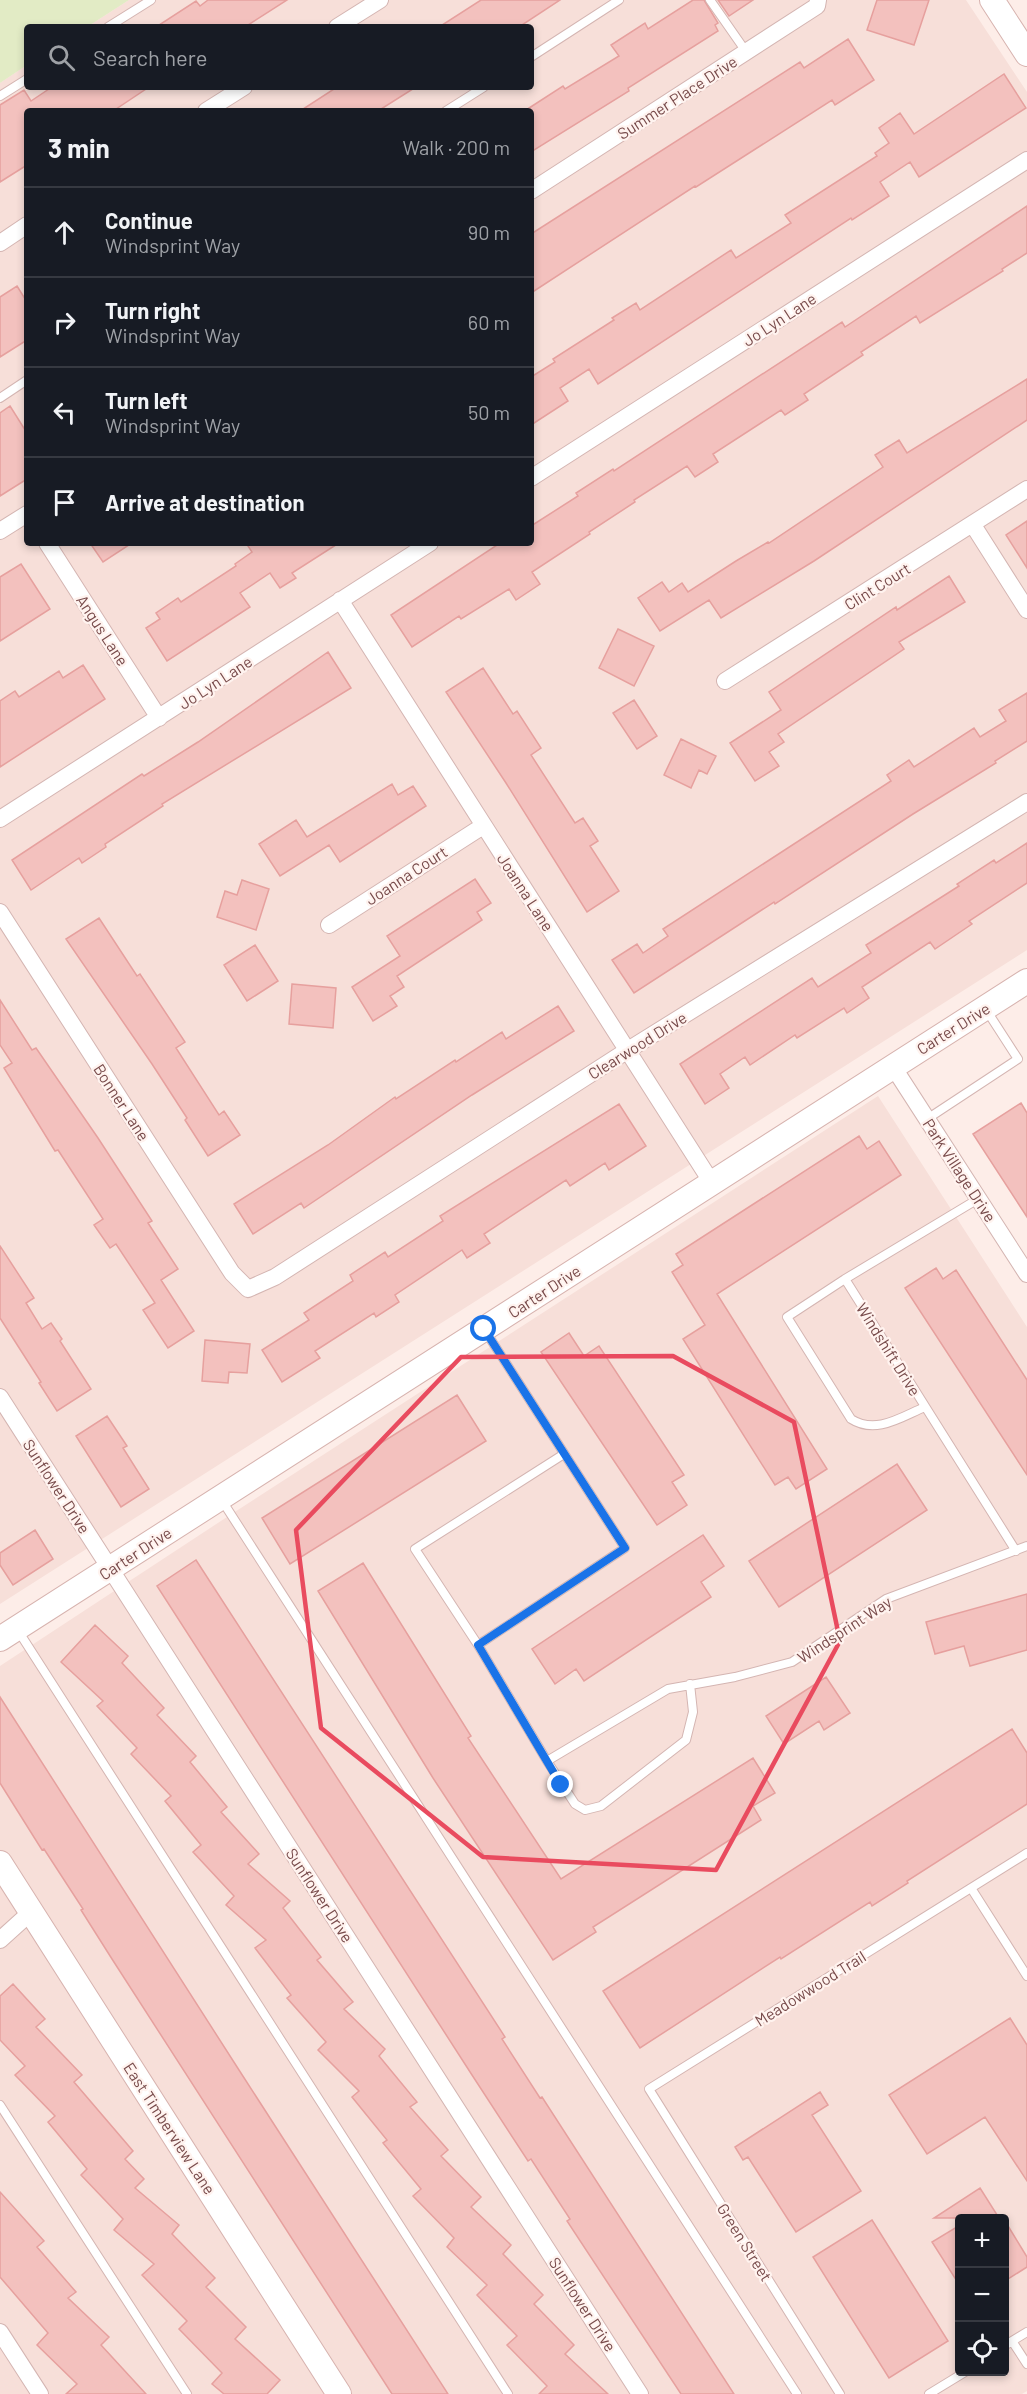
<!DOCTYPE html>
<html lang="en">
<head>
<meta charset="utf-8">
<style>
	body { margin:0; font-family:Barlow,sans-serif; background:#20242c; color:#f1f3f6 }
	.controls { position:absolute; right:18px; bottom:18px; display:grid; overflow:hidden; border-radius:6px; box-shadow:0 3px 9px #0003 }
	.controls button { width:54px; height:54px; display:grid; place-items:center; padding:0; border:0; border-bottom:2px solid #363941; background:#171b24; color:#f1f3f6; font:30px sans-serif }
	.stop { position:absolute; width:18px; height:18px; margin:-14px; border:4px solid #1a73e8; border-radius:50%; background:#fff }
	.stop.end { background:#1a73e8; border-color:#fff; box-shadow:0 2px 6px #0008 }
	.list { margin:0; padding:0; list-style:none }
	h2 { display:flex; justify-content:space-between; align-items:center; height:78px; margin:0; padding:0 24px; font-size:26px }
	h2 small { font-size:20px; font-weight:400; color:#9ea1a6 }
	.list li { display:grid; grid-template-columns:39px 1fr auto; gap:18px; align-items:center; box-sizing:border-box; height:90px; padding:0 24px; border-top:2px solid #363941 }
	.list b { display:block; font-size:22px; white-space:nowrap }
	.list p { margin:0; font-size:20px; white-space:nowrap; color:#9ea1a6 }
	.list em { font-size:20px; font-style:normal; color:#9ea1a6 }
	.icon { flex:none; width:33px; height:33px; fill:none; stroke:currentColor; stroke-width:2; stroke-linecap:round; stroke-linejoin:round }
	.map { position:relative; flex:none; width:1027px; height:2394px; overflow:hidden }
	.search { position:absolute; background:#171b24; box-shadow:0 3px 9px #0003; left:24px; top:24px; width:510px; height:66px; display:flex; align-items:center; gap:15px; box-sizing:border-box; padding:0 21px; border-radius:6px; color:#9ea1a6; font-size:22px }
	.panel { position:absolute; background:#171b24; box-shadow:0 3px 9px #0003; left:24px; top:108px; width:510px; height:438px; border-radius:6px }
	.map>svg:first-child { display:block }
</style>
</head>
<body>
<div class="map">
<svg width="1027" height="2394" viewBox="0 0 1027 2394">
	<rect width="100%" height="100%" fill="#fdede8"/>
	<path fill="#f7dfd9" fill-rule="evenodd" d="M129 0H966L1027 92V950L0 1604V83L27 65V87H531V27H87ZM27 111H531V543H27Z
		M878 1096 1027 1327V2391L1022 2394H0V1666L227 1517ZM960 2218H1004V2372H960Z"/>
	<path fill="#e2ebc5" d="M0 0H129L87 27H27V65L0 83Z"/>
	<path fill="#f3c1be" stroke="#e6a09e" stroke-width="1.5" d="M208 0H287L245 27H156L196 1 200 6Z
		M481 0H560L519 27H439Z
		M693 0H704L718 23 715 25 718 31 628 88 629 91 531 152V111L526 110 563 86 565 89 619 56 611 45 645 23 648 29Z
		M718 0H753L729 16Z
		M877 0H929L914 45 867 30Z
		M848 39 874 80 835 105 832 100 696 187 695 186 531 293V234L800 62 804 68Z
		M1004 74 1026 108 919 177 910 162 880 182 889 196 852 220 851 218 598 384 589 369 560 388 568 401 531 425V377L555 362 553 359 614 320 612 318 636 303 640 310 731 250 736 258 791 223 785 215 877 156 875 153 889 143 879 128 900 113 914 134Z
		M52 87H149L113 111H27V165L0 182V105L24 90 31 101Z
		M337 87H416L378 111H300Z
		M1027 206V253L1002 269 1003 271 920 323 916 316 861 352 863 355 804 394 808 400 785 415 781 410 713 454 718 462 695 477 687 466 634 500 635 502 589 532 590 534 532 572 540 584 516 600 509 589 461 619 459 616 412 647 391 615 500 543H531V526L578 496 576 493 613 469 614 471 842 322 845 327Z
		M17 286 27 302V340L0 357V297Z
		M1027 379V420L814 561 721 618 709 600 660 631 638 598 662 582 669 592 682 583 688 592 736 561 768 542 769 543 883 467 875 455 899 440 907 453Z
		M10 406 27 433V479L0 496V413Z
		M1027 521V568L1006 535Z
		M90 543H132L103 562Z
		M246 543H339L292 573 296 578 280 588 270 573 240 593 250 607 167 661 146 628 160 619 156 613 178 598 181 602 236 566 235 564 252 552Z
		M21 564 50 609 0 641V577Z
		M949 576 965 602 899 642 904 649 778 734 784 742 769 752 779 766 755 781 730 743 781 710 769 692 896 607 897 610Z
		M618 629 654 646 634 686 599 668Z
		M328 652 351 688 162 804 163 806 105 844 106 847 82 863 79 858 31 890 12 860 142 774 144 776 198 742Z
		M83 665 105 699 0 767V701L15 691 19 697 59 671 63 678Z
		M483 668 513 714 517 711 541 748 531 755 575 823 583 818 598 841 590 846 619 891 587 912 506 783 446 692Z
		M1027 693V741L995 761 996 763 913 814 775 904 774 902 634 993 612 960 637 944 643 953 668 936 663 929 891 781 887 775 909 760 914 767 974 728 980 737 1006 721 999 710Z
		M634 700 657 736 637 749 613 713Z
		M681 739 716 756 707 774 699 770 691 788 664 775Z
		M392 784 398 795 413 786 426 806 340 862 329 845 280 876 259 844 296 820 307 837Z
		M1027 843V883L969 921 972 924 935 949 930 942 862 987 869 998 847 1013 844 1008 797 1038 795 1035 750 1065 745 1057 720 1074 729 1088 705 1104 680 1064 812 978 818 987 871 953 866 945 959 886 957 884 994 860 996 863Z
		M475 879 491 903 477 912 482 920 397 976 404 987 390 996 397 1006 373 1021 352 987 400 956 387 936Z
		M242 880 269 889 256 930 217 917 225 891 237 895Z
		M99 918 137 976 140 974 185 1042 176 1048 219 1115 224 1111 240 1135 208 1156 185 1120 187 1118 152 1064 66 939Z
		M255 945 278 981 247 1001 224 965Z
		M292 984 336 988 333 1028 289 1024Z
		M0 1000 32 1050 36 1048 98 1138 152 1221 148 1223 178 1269 161 1280 194 1331 168 1348 143 1310 155 1303 116 1244 110 1248 94 1225 103 1219 58 1150 55 1151 4 1068 12 1063 0 1045Z
		M558 1006 574 1031 472 1095 304 1208 301 1203 253 1234 234 1204 328 1145 395 1097 396 1099 455 1060 456 1062 502 1032 506 1039Z
		M1021 1103 1027 1113V1217L973 1134Z
		M619 1104 646 1146 609 1170 605 1163 570 1186 566 1180 484 1234 490 1243 467 1258 462 1250 395 1295 399 1302 376 1317 374 1313 315 1351 320 1358 282 1382 262 1350 309 1320 304 1313 353 1281 350 1275 385 1252 388 1257 443 1221 440 1216Z
		M859 1136 867 1149 879 1141 901 1175 717 1294 827 1469 796 1489 788 1477 775 1485 683 1339 705 1325 672 1272 683 1265 676 1254Z
		M0 1246 34 1298 26 1303 42 1329 51 1323 62 1339 60 1341 91 1389 57 1411 39 1383 41 1382 0 1318Z
		M936 1268 943 1279 956 1270 1027 1380V1475L905 1288Z
		M569 1333 584 1356 599 1346 684 1475 672 1482 687 1505 657 1525 541 1352Z
		M205 1340 250 1344 247 1373 229 1372 228 1383 202 1381Z
		M457 1395 486 1441 290 1564 262 1518Z
		M107 1416 127 1446 123 1448 149 1489 121 1507 76 1436Z
		M897 1464 927 1510 779 1607 749 1561Z
		M35 1530 53 1559 13 1585 0 1565V1553Z
		M703 1535 724 1566 701 1582 711 1597 584 1681 576 1669 555 1684 532 1649Z
		M196 1560 505 2037 502 2039 540 2098 542 2097 734 2394H681L567 2221 570 2219 531 2159 528 2161 472 2075 157 1586Z
		M363 1563 471 1736 468 1738 561 1879 753 1758 775 1793 753 1806 761 1820 593 1927 596 1932 553 1960 433 1778 318 1591Z
		M1027 1594V1650L970 1666 964 1646 935 1654 926 1622Z
		M95 1625 128 1656 122 1663 164 1708 157 1715 196 1756 190 1762 227 1807 221 1812 259 1854 248 1864 290 1901 283 1908 321 1957 317 1960 353 2002 344 2009 385 2049 379 2056 417 2102 410 2107 448 2150 441 2156 481 2197 471 2207 511 2245 503 2254 543 2295 534 2304 574 2345 565 2354 608 2394H539L547 2386 507 2345 517 2336 477 2295 487 2285 447 2247 454 2238 413 2196 421 2189 383 2143 387 2140 352 2097 359 2091 318 2050 326 2042 287 1998 291 1995 255 1948 266 1940 226 1905 234 1896 193 1852 201 1845 165 1801 171 1796 131 1754 137 1748 97 1706 103 1701 61 1662Z
		M826 1677 850 1713 824 1730 819 1721 784 1744 766 1716Z
		M0 1697 239 2070 448 2394H392L112 1959 81 1910 83 1909 44 1849 42 1850 0 1783Z
		M1012 1729 1027 1753V1804L907 1881 908 1883 872 1906 870 1902 781 1959 780 1957 640 2048 603 1991Z
		M13 1984 45 2019 36 2027 82 2075 74 2082 133 2151 125 2159 144 2179 135 2188 179 2225 172 2234 215 2278 206 2287 246 2327 235 2339 280 2380 267 2394H224L212 2384 222 2373 179 2329 187 2321 142 2275 154 2264 114 2230 123 2219 81 2175 87 2169 48 2122 55 2116 15 2075 25 2066 0 2040V1996Z
		M1010 2018 1027 2045V2181L985 2117 927 2154 889 2095Z
		M820 2092 828 2105 812 2115 861 2191 796 2232 748 2157 743 2160 735 2147Z
		M980 2188 999 2218H934Z
		M0 2192 44 2241 37 2247 76 2292 68 2298 109 2337 101 2345 146 2394H66L77 2384 37 2345 48 2333 0 2277Z
		M872 2220 948 2341 889 2378 813 2257Z
		M1005 2221 1027 2257V2267L1005 2281Z
		M960 2225V2286L932 2242Z"/>
	<g fill="none" stroke-linecap="round" stroke-linejoin="round">
		<g stroke="#d4b5b2" stroke-width="10">
			<path id="lane" d="M710 0 747 53
				M108 27 151 0
				M531 57 619 0
				M0 96 27 79
				M446 111 484 87
				M0 398 27 380
				M927 1119 1018 1059 985 1008
				M845 1279 1016 1551
				M484 1329 625 1548 478 1645 547 1761 668 1689 735 1677 792 1662 886 1599 1027 1546
				M925 1407C901 1417 876 1435 851 1419L787 1317 845 1279 978 1199
				M221 1499 797 2394
				M17 1629 508 2394
				M478 1645 415 1549 564 1454
				M547 1761 575 1804 585 1810 601 1806 686 1740 693 1712 690 1684
				M971 1888 1027 1976
				M0 2105 187 2394
				M1012 2341 1027 2364
				M1004 2346 1027 2332
				M840 2394 649 2089 1027 1853
				M929 2394 965 2372"/>
		</g>
		<g stroke="#d4b5b2" stroke-width="18">
			<path id="street" d="M337 27 380 0
				M206 111 244 87
				M531 191 817 6 818 0
				M0 243 27 225
				M531 478 1027 160
				M973 525 1027 610
				M0 531 27 514
				M47 543 159 718
				M340 600 712 1183
				M725 681 1027 489
				M0 819 430 543
				M0 912 232 1273 248 1289 275 1277 628 1050 1027 802
				M329 925 483 826
				M892 1065 1027 1274
				M0 1397 640 2394
				M0 1940 31 1912
				M0 2332 40 2394"/>
		</g>
		<g stroke="#d7b3af" stroke-width="26">
			<path id="secondary" d="M992 0 1027 54
				M0 1639 1027 981
				M0 1863 339 2394"/>
		</g>
		<use href="#lane" stroke="#fff" stroke-width="8"/>
		<use href="#street" stroke="#fff" stroke-width="16"/>
		<use href="#secondary" stroke="#fff" stroke-width="24"/>
	</g>
	<g fill="none" stroke-linecap="round" stroke-linejoin="round">
		<path stroke="#1a73e8" stroke-width="8" d="M484 1329 625 1548 478 1645 561 1785"/>
	</g>
	<path fill="none" stroke="#e94b5f" stroke-width="4.5" stroke-linejoin="round" d="M673 1356 794 1422 840 1641 716 1870 483 1857 321 1728 296 1530 461 1357Z"/>
	<g text-anchor="middle" dominant-baseline="central" stroke-width="4.5" stroke-linejoin="round" paint-order="stroke">
		<g font-size="16" fill="#784b4b" stroke="#fff3ef">
			<text transform="translate(677 97) rotate(-33)">Summer Place Drive</text>
			<text transform="translate(779 319) rotate(-33)">Jo Lyn Lane</text>
			<text transform="translate(877 586) rotate(-32)">Clint Court</text>
			<text transform="translate(103 630) rotate(57)">Angus Lane</text>
			<text transform="translate(215 682) rotate(-33)">Jo Lyn Lane</text>
			<text transform="translate(406 875) rotate(-33)">Joanna Court</text>
			<text transform="translate(526 892) rotate(57)">Joanna Lane</text>
			<text transform="translate(953 1028) rotate(-32)">Carter Drive</text>
			<text transform="translate(637 1045) rotate(-32)">Clearwood Drive</text>
			<text transform="translate(122 1102) rotate(57)">Bonner Lane</text>
			<text transform="translate(960 1170) rotate(57)">Park Village Drive</text>
			<text transform="translate(544 1291) rotate(-33)">Carter Drive</text>
			<text transform="translate(889 1349) rotate(58)">Windshift Drive</text>
			<text transform="translate(57 1486) rotate(57)">Sunflower Drive</text>
			<text transform="translate(135 1553) rotate(-33)">Carter Drive</text>
			<text transform="translate(844 1629) rotate(-33)">Windsprint Way</text>
			<text transform="translate(320 1895) rotate(57)">Sunflower Drive</text>
			<text transform="translate(810 1988) rotate(-32)">Meadowwood Trail</text>
			<text transform="translate(170 2128) rotate(57)">East Timberview Lane</text>
			<text transform="translate(745 2242) rotate(58)">Green Street</text>
			<text transform="translate(583 2304) rotate(57)">Sunflower Drive</text>
		</g>
	</g>
</svg>
<div class="controls">
<button>+</button>
<button>−</button>
<button><svg class="icon" aria-label="locate" viewBox="0 0 24 24"><circle cx="12" cy="12" r="6"/><path d="M12 2v4M12 18v4M2 12h4M18 12h4"/></svg></button>
</div>
<div class="stop" style="left:484px;top:1329px"></div>
<div class="stop end" style="left:561px;top:1785px"></div>
<div class="search"><svg class="icon" aria-label="search" viewBox="0 0 24 24"><circle cx="10" cy="10" r="6"/><path d="M15 15l6 6"/></svg>Search here</div>
<section class="panel">
<h2>3 min<small>Walk · 200 m</small></h2>
<ul class="list">
<li><svg class="icon" aria-label="ahead" viewBox="0 0 24 24"><path d="M12 20V5M6 11l6-6 6 6"/></svg><div><b>Continue</b><p>Windsprint Way</p></div><em>90 m</em></li>
<li><svg class="icon" aria-label="right" viewBox="0 0 24 24"><path d="M7 20v-9h11M14 6l5 5-5 5"/></svg><div><b>Turn right</b><p>Windsprint Way</p></div><em>60 m</em></li>
<li><svg class="icon" aria-label="left" viewBox="0 0 24 24"><path d="M17 20v-9H6M10 6l-5 5 5 5"/></svg><div><b>Turn left</b><p>Windsprint Way</p></div><em>50 m</em></li>
<li><svg class="icon" aria-label="arrive" viewBox="0 0 24 24"><path d="M6 21V4h12l-3 4 3 4H6"/></svg><div><b>Arrive at destination</b></div></li>
</ul>
</section>
</div>
</body>
</html>
